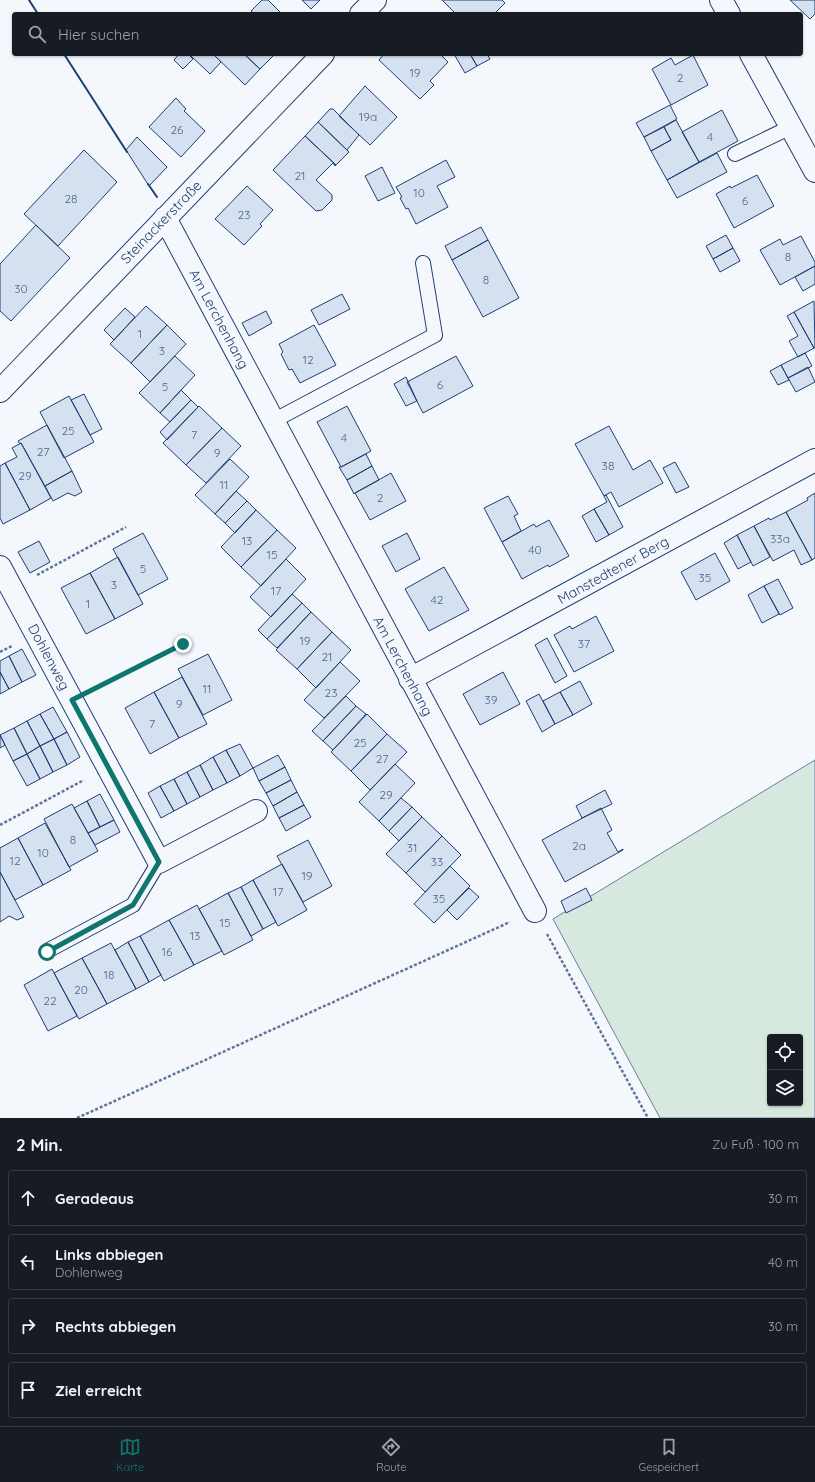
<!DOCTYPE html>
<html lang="de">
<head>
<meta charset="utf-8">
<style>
	body { margin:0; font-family:Quicksand,sans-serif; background:#20242c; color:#f1f3f6 }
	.controls { position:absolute; right:12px; bottom:12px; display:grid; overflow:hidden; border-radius:4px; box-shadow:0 1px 3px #0004 }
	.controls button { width:36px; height:36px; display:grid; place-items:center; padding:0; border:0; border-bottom:1px solid #363941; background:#171b24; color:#f1f3f6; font:20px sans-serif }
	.stop { position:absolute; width:12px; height:12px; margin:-9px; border:3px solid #0f766e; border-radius:50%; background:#fff }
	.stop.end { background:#0f766e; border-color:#fff; box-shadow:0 1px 4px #0008 }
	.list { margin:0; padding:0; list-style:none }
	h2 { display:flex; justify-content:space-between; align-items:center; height:52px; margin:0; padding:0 16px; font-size:17px }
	h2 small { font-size:13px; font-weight:400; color:#9ea1a6 }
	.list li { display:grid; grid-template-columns:26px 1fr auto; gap:12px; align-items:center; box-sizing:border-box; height:56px; margin:0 8px 8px; padding:0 8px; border:1px solid #363941; border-radius:4px }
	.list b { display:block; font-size:15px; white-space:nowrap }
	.list p { margin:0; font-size:13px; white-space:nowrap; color:#9ea1a6 }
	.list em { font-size:13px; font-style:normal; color:#9ea1a6 }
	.icon { flex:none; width:22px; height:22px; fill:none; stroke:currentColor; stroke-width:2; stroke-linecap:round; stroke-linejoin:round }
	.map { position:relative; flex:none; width:815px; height:1118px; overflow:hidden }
	.search { position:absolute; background:#171b24; box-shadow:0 1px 3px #0004; left:12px; right:12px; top:12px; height:44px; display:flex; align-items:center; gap:10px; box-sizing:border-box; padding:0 14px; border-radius:4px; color:#9ea1a6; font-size:15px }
	.sheet { height:308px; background:#171b24 }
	nav { display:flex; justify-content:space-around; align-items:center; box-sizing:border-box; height:56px; border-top:1px solid #363941; background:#171b24; font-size:11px; color:#9ea1a6 }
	nav a { display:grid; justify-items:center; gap:2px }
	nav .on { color:#0f766e }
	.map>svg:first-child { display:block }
</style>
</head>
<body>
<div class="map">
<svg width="815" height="1118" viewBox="0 0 815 1118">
	<rect width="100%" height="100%" fill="#f4f7fb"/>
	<path fill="#d7e8df" stroke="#687fa3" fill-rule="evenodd" d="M815 760V1118H660L553 919ZM770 1037H800V1103H770Z"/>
	<path fill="#d5e0f0" stroke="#1d3f73" d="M262 0H268L282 14H255L251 11Z
		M302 0H320L311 9Z
		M442 0H502L505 3 494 14H456Z
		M790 0H815V14L810 19Z
		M179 54H188L193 59 183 69 174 60Z
		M189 54H213L221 62 210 74Z
		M213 54H244L260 69 245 85Z
		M244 54H275L260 69Z
		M384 54H440L448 62 430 81 434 85 420 99 379 60Z
		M454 54H470L477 66 465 73Z
		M470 54H487L490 59 477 66Z
		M693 55 708 85 671 105 652 69 671 58 675 65Z
		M365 86 397 117 370 145 339 116Z
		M176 98 186 109 184 111 205 131 181 157 149 127Z
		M670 105 677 119 644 137 636 123Z
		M330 109H333L359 135 347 150 318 122Z
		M722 110 738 141 699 162 682 132Z
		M676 120 699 162 667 180 651 151 671 140 664 127Z
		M318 122 349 152 336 165 305 136Z
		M664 127 671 140 651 151 644 137Z
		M305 136 336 165 335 166 333 163 316 180 332 195V200L322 210 316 211 273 170Z
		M137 137 167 167 149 186 126 150Z
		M84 150 117 182 58 246 24 214Z
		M717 153 727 172 677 198 667 180Z
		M446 160 455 177 437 186 448 207 416 224 408 208 406 209 400 198 402 197 396 187Z
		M382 167 395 193 378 201 365 176Z
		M757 175 774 206 734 228 716 194 730 186 731 188Z
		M247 186 273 210 260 224 262 226 244 245 215 219Z
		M36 225 70 258 11 321 0 311V264Z
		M481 227 488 240 452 260 445 246Z
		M726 235 733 248 713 259 706 246Z
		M801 236 815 262V266L780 285 760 250 780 239 783 245Z
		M488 240 519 298 483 317 452 260Z
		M733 248 740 261 720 272 713 259Z
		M815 266V284L803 291 795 277Z
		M342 294 350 309 319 325 311 310Z
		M814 301 815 348H814L794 312Z
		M146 306 167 325 131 363 110 344Z
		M125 308 135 317 114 340 104 330Z
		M266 311 272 323 249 336 242 323Z
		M794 312 814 348 798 357 789 341 798 336 787 316Z
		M167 325 186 344 150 382 131 363Z
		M314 325 336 365 300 383 292 369 289 370 281 354 283 352 279 344Z
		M805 353 812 366 788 378 781 365Z
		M175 356 195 375 160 413 139 393Z
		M456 356 473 386 423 413 407 382Z
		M781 365 789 380 778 385 770 371Z
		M808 367 815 382 796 392 788 378Z
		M406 377 417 401 406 406 394 384Z
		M181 390 191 400 170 422 160 413Z
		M84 394 102 429 90 435 71 400Z
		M69 396 94 442 64 458 40 412Z
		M191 400 198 407 167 440 160 432Z
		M199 406 222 428 186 465 163 443Z
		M347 406 371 451 341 467 317 422Z
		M47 425 72 471 45 486 21 443 20 444 18 441Z
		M609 426 633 470 650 460 663 483 619 507 611 492 604 496 575 444Z
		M222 428 241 446 206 483 186 465Z
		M21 443 51 498 30 510 5 463 17 457 12 448Z
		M366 454 372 466 347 480 339 467H341Z
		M230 459 249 477 215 514 195 495Z
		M675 462 689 487 676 493 663 468Z
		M5 463 30 510 3 524 0 518V466Z
		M372 466 379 480 355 493 354 494 347 480Z
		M72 471 82 492 75 496 68 493 53 501 45 486Z
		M391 473 406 501 370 520 355 493Z
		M236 491 247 501 225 523 215 514Z
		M815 493V558L812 560 786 512 808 500 807 498Z
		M606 495 623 527 609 535 594 509 607 502 604 496Z
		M508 496 518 514 514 516 521 531 502 542 484 508Z
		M247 501 256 510 235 533 225 523Z
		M594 509 609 535 596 542 582 516Z
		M256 510 277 530 241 567 221 547Z
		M786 512 812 560 801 565 794 550 773 561 754 526 769 518 770 520Z
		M549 520 569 556 549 567 548 565 522 579 502 542 534 524 536 527Z
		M754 526 770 557 753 566 737 535Z
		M277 530 296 548 261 586 241 567Z
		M143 533 168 579 138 595 113 549Z
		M407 533 420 559 396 572 382 546Z
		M737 535 751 562 738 569 724 543Z
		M39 541 50 562 30 573 18 552Z
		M715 553 730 581 696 600 681 572Z
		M118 557 143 604 115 619 90 573Z
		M286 559 306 579 271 617 250 597Z
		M444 567 469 610 429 631 405 589Z
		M90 573 115 619 86 634 61 588Z
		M778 579 793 608 780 615 764 586Z
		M764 586 779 614 762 623 748 595Z
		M292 594 302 603 267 639 258 630Z
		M302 603 311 612 277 648 267 639Z
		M311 612 332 632 297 669 276 650Z
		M596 616 614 651 574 672 554 635 570 626 572 629Z
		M332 632 351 650 316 688 297 669Z
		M547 638 567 676 555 683 535 645Z
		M22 649 36 675 22 682 9 656Z
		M208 654 232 700 203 715 178 669Z
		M9 656 22 682 9 689 0 672V661Z
		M340 662 360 681 324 718 304 700Z
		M0 672 9 689 0 694Z
		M503 672 520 704 480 725 463 694Z
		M182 677 207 724 179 738 154 692Z
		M580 681 592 704 573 715 560 692Z
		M154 692 179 738 150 754 125 708Z
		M560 692 573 715 555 724 543 701Z
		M539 694 555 724 542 732 526 701Z
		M346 696 356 706 323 741 312 731Z
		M356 706 366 714 333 750 323 741Z
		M53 707 67 732 54 739 40 714Z
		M40 714 54 739 40 746 27 721Z
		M367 714 387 734 351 771 331 752Z
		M27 721 40 746 27 754 14 728Z
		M14 728 27 754 13 761 0 735Z
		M67 732 80 757 67 765 54 739Z
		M387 734 407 752 370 790 351 771Z
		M0 735 5 745 0 748Z
		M54 739 67 765 53 772 40 746Z
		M240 744 253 768 240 776 226 750Z
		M40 746 53 772 40 779 27 754Z
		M226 750 240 776 227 783 213 757Z
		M27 754 40 779 27 786 13 761Z
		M278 755 285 767 259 781 253 768Z
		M213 757 227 783 213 790 200 765Z
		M395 764 415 783 379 821 359 802Z
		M200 765 213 790 200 797 187 772Z
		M285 767 291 780 266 793 259 781Z
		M187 772 200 797 187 804 174 779Z
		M174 779 187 804 174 811 160 786Z
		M291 780 297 792 273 806 266 793Z
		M160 786 174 811 161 818 148 793Z
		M605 790 612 804 582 818 576 806Z
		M297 792 304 805 279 818 273 806Z
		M100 794 114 820 100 827 87 801Z
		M401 798 412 807 389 831 379 821Z
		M87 801 100 827 88 833 74 808Z
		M72 804 98 851 69 867 44 819Z
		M304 805 311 817 286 831 279 818Z
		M412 807 422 817 399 841 389 831Z
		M601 808 612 830 607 833 618 852 623 849V850L565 882 542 840Z
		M422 817 442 836 406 873 386 854Z
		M114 820 120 832 95 845 88 833Z
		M45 823 71 870 43 885 18 838Z
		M442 836 461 855 425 892 406 873Z
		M18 838 43 885 15 900 0 872V848Z
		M308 840 332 886 303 902 277 856Z
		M282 864 307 910 278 926 253 880Z
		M450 866 470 886 434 923 414 904Z
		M0 872 24 917 17 920 9 916 0 922Z
		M253 880 276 922 263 929 241 887Z
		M241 887 263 929 251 936 228 893Z
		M469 888 479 897 457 920 447 910Z
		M586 888 592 900 566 913 561 901Z
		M228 893 253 940 224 955 199 909Z
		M197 905 222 951 194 965 169 920Z
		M169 920 194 965 164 981 140 936Z
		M140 936 161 975 149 982 128 942Z
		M128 942 149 982 136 989 115 950Z
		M111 943 136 989 107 1004 82 958Z
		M82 958 107 1004 79 1019 54 973Z
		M52 969 77 1016 48 1031 24 985Z"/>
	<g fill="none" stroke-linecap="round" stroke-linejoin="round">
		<g stroke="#1d3f73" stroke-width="16">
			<path id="lane" d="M735 154 791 127
				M273 421 435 335 423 263
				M47 951 133 905 159 862"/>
		</g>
		<g stroke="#1d3f73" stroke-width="24">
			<path id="street" d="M721 0 729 14
				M361 14 375 0
				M751 54 815 171
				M165 218 535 911
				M0 391 323 54
				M0 567 159 862 256 811
				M410 679 815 460"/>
		</g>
		<path stroke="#5e769c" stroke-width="2.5" stroke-dasharray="3 2" stroke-linecap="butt" d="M37 575 126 527
			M0 652 12 646
			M96 688 183 644
			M0 825 84 780
			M547 934 648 1118
			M77 1118 510 922"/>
		<use href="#lane" stroke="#f4f7fb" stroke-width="14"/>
		<use href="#street" stroke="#f4f7fb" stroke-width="22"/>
		<path stroke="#1d3f73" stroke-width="2" d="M29 0 38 14
			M64 54 127 152
			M148 184 157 197"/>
	</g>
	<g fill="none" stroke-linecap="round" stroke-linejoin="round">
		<path stroke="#0f766e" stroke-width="5" d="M47 952 133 905 159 862 72 700 183 644"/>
	</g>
	<g text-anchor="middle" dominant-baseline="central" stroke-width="3" stroke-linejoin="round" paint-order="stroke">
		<g font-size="12" fill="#4b6792">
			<text x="415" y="72">19</text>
			<text x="680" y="77">2</text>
			<text x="368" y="116">19a</text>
			<text x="177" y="129">26</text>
			<text x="710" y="136">4</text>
			<text x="300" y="175">21</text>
			<text x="419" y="192">10</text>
			<text x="71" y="198">28</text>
			<text x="745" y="200">6</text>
			<text x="244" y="214">23</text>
			<text x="788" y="256">8</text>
			<text x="486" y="279">8</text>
			<text x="21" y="288">30</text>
			<text x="140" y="333">1</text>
			<text x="162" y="350">3</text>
			<text x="308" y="359">12</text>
			<text x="440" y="384">6</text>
			<text x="165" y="386">5</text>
			<text x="68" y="430">25</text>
			<text x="194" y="434">7</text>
			<text x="344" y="437">4</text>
			<text x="43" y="451">27</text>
			<text x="217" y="452">9</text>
			<text x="608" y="465">38</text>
			<text x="25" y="475">29</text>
			<text x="224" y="484">11</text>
			<text x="380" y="497">2</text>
			<text x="780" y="538">33a</text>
			<text x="247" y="540">13</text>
			<text x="535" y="549">40</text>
			<text x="272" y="554">15</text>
			<text x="143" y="568">5</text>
			<text x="705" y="577">35</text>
			<text x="114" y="584">3</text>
			<text x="276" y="590">17</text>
			<text x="437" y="599">42</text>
			<text x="88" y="603">1</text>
			<text x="305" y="640">19</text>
			<text x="584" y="643">37</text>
			<text x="327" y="656">21</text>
			<text x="207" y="688">11</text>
			<text x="331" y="692">23</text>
			<text x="491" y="699">39</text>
			<text x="179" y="703">9</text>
			<text x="152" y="723">7</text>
			<text x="360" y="742">25</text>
			<text x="382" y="758">27</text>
			<text x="386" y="794">29</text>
			<text x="73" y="839">8</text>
			<text x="579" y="845">2a</text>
			<text x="412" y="847">31</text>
			<text x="43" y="852">10</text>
			<text x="15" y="860">12</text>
			<text x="437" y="861">33</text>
			<text x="307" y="875">19</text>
			<text x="278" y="891">17</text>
			<text x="439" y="898">35</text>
			<text x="225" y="922">15</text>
			<text x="195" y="935">13</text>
			<text x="167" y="951">16</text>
			<text x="109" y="974">18</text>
			<text x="81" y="989">20</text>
			<text x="50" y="1000">22</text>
		</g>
		<g font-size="14" fill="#1d3f73" stroke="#f4f7fb">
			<text transform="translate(161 222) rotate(-46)">Steinackerstraße</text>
			<text transform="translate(219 319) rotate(62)">Am Lerchenhang</text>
			<text transform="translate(613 570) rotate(-29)">Manstedtener Berg</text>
			<text transform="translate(49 657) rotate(62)">Dohlenweg</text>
			<text transform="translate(403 666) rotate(62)">Am Lerchenhang</text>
		</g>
	</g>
</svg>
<div class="controls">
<button><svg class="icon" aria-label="locate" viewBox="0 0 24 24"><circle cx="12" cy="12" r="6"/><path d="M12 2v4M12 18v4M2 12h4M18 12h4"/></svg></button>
<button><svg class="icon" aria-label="layers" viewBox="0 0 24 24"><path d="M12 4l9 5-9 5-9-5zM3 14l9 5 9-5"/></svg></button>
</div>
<div class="stop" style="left:47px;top:952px"></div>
<div class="stop end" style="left:183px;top:644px"></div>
<div class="search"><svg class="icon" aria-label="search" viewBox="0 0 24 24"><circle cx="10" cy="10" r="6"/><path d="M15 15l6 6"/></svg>Hier suchen</div>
</div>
<section class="sheet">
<h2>2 Min.<small>Zu Fuß · 100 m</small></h2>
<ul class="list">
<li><svg class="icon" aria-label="ahead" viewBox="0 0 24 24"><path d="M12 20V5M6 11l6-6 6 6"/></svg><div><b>Geradeaus</b></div><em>30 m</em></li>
<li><svg class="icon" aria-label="left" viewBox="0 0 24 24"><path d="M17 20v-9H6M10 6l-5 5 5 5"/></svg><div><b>Links abbiegen</b><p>Dohlenweg</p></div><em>40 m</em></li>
<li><svg class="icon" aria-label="right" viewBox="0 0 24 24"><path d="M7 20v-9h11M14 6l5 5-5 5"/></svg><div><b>Rechts abbiegen</b></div><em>30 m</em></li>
<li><svg class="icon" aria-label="arrive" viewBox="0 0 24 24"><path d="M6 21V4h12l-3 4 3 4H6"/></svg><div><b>Ziel erreicht</b></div></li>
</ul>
</section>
<nav>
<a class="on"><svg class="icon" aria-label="map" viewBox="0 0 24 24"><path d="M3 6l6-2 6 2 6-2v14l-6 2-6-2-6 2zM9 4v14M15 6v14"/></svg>Karte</a>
<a><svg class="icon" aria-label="directions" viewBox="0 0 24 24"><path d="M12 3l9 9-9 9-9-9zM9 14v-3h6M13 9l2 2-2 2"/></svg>Route</a>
<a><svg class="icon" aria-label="saved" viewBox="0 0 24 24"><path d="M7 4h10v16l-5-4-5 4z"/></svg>Gespeichert</a>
</nav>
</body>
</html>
